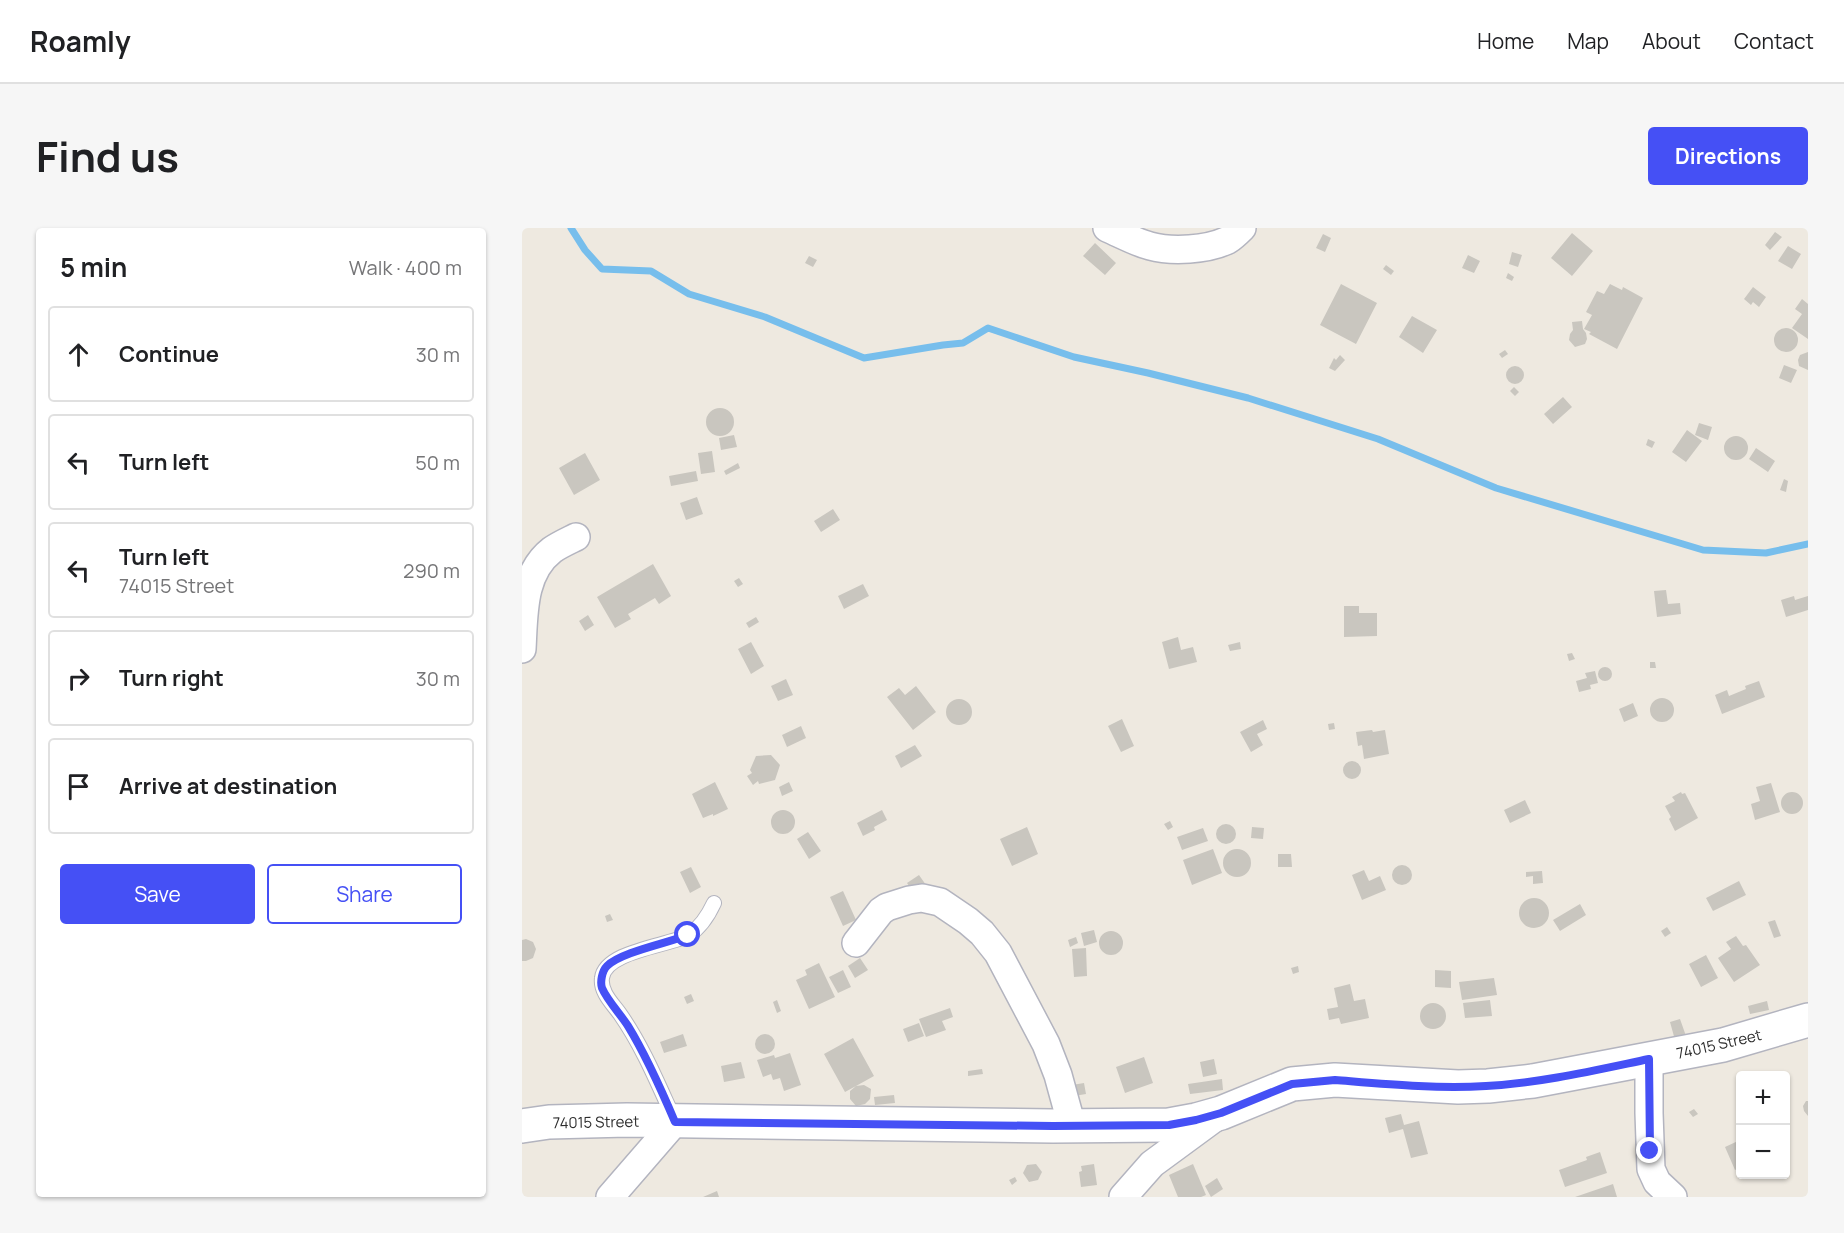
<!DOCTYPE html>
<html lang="en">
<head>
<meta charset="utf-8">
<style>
	body { margin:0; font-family:Manrope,sans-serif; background:#f6f6f6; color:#202124 }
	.controls { position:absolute; right:18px; bottom:18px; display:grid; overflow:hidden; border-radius:6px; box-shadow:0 2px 4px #0004 }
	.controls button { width:54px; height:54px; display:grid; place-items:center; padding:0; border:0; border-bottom:2px solid #e0e0e0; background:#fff; color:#202124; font:30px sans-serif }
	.stop { position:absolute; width:18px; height:18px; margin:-14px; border:4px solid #4550f5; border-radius:50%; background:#fff }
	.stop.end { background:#4550f5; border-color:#fff; box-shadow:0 2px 6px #0008 }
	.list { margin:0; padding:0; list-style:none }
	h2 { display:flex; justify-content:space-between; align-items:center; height:78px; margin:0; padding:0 24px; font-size:26px }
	h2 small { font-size:20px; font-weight:400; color:#757577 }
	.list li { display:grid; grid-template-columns:39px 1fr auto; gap:18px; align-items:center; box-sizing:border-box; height:96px; margin:0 12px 12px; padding:0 12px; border:2px solid #e0e0e0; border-radius:6px }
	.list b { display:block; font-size:22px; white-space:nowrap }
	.list p { margin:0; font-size:20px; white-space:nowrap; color:#757577 }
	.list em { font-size:20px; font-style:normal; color:#757577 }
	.actions { display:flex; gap:12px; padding:18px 24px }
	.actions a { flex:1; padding:14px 0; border:2px solid #4550f5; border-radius:6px; text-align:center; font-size:21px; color:#4550f5 }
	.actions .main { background:#4550f5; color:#fff }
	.icon { flex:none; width:33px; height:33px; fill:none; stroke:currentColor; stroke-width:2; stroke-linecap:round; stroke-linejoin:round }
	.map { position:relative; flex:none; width:1286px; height:969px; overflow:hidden; border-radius:6px }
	header { display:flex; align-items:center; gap:36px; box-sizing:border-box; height:84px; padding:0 30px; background:#fff; border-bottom:2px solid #e0e0e0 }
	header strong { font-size:28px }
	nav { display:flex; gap:33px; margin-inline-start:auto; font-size:21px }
	.intro { display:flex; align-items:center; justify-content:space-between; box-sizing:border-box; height:144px; padding:0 36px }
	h1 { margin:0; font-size:42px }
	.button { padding:15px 27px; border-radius:6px; background:#4550f5; color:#fff; font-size:21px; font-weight:700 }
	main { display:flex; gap:36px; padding:0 36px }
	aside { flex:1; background:#fff; border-radius:6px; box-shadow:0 2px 4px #0004 }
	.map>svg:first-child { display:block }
</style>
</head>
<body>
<header>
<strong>Roamly</strong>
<nav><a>Home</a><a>Map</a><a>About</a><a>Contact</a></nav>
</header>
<div class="intro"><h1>Find us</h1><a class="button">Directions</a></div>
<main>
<aside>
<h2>5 min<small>Walk · 400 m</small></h2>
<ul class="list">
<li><svg class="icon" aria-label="ahead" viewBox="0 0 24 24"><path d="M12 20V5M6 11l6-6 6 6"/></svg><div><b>Continue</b></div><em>30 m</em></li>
<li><svg class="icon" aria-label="left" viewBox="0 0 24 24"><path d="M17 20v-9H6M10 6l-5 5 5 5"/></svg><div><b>Turn left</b></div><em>50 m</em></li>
<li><svg class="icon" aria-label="left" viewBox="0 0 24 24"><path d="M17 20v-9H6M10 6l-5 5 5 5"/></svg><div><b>Turn left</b><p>74015 Street</p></div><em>290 m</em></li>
<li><svg class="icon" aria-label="right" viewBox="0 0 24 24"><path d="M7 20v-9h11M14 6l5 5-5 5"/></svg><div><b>Turn right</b></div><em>30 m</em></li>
<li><svg class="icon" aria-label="arrive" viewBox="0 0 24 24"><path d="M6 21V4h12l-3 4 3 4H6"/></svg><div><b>Arrive at destination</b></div></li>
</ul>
<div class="actions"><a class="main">Save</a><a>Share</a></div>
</aside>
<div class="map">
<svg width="1286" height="969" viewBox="0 0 1286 969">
	<rect width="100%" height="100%" fill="#eee9e0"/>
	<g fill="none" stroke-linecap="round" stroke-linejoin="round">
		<path stroke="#77beec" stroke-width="7" d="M49 0 63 22 80 41 129 43 167 66 243 89 342 130 421 117 441 115 466 100 552 129 626 145 726 170 856 211 974 260 1181 322 1244 325 1286 316"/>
	</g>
	<path fill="#c9c6bf" d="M1253 4 1260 9 1248 22 1243 17Z
		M1050 5 1071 23 1050 48 1029 30Z
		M801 6 809 10 803 24 794 20Z
		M573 15 594 35 583 47 561 28Z
		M1266 18 1279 26 1270 41 1256 33Z
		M990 24 1000 27 996 39 987 36Z
		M946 27 958 33 952 45 940 40Z
		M287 28 295 32 291 39 283 35Z
		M864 37 872 43 869 47 861 41Z
		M986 45 992 49 990 53 984 50Z
		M819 56 855 75 834 116 798 97Z
		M1088 56 1100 62 1101 59 1121 70 1095 121 1067 106 1069 104 1062 101 1070 87 1064 84 1075 63 1082 66Z
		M1231 59 1244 69 1237 79 1231 74 1229 77 1222 71Z
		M1280 71 1286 76V111L1270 100 1280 86 1273 81Z
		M890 88 915 102 901 125 877 109Z
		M1060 93 1061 101 1064 105 1065 111 1063 116 1053 119 1047 112 1048 106 1051 102 1050 94Z
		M1252 112a12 12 0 1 1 24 0a12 12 0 1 1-24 0Z
		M983 122 986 126 980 130 977 126Z
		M1286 124V142L1277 138 1276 132 1278 127Z
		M818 127 823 132 813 143 807 140 812 130 814 132Z
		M1262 137 1275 142 1269 155 1257 150Z
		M984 147a9 9 0 1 1 18 0a9 9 0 1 1-18 0Z
		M992 159 997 164 993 168 988 163Z
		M1041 169 1050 179 1031 196 1022 186Z
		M184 194a14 14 0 1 1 28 0a14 14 0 1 1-28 0Z
		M1177 195 1190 199 1186 212 1173 207Z
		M1165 202 1180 213 1164 234 1150 224Z
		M212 207 215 219 199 222 197 210Z
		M1202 220a12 12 0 1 1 24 0a12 12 0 1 1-24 0Z
		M1126 211 1133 214 1130 220 1124 217Z
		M1234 220 1253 233 1246 244 1227 231Z
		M190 223 193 244 179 246 176 225Z
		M63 225 78 252 52 267 37 240Z
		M216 235 218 240 204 247 202 243Z
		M174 243 176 253 149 258 147 248Z
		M1262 251 1266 253 1264 264 1258 262Z
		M175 269 181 286 164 292 158 275Z
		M311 281 318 292 299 304 292 293Z
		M131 336 149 368 137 376 133 370 106 386 109 391 93 400 75 369Z
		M217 350 221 356 216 359 212 353Z
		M341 356 347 368 322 381 316 368Z
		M1144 362 1146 376 1158 375 1159 386 1135 389 1132 363Z
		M1272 368 1273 372 1286 368V382L1264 389 1259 372Z
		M822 378H837V385H855V408L822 409Z
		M66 387 72 397 63 403 57 393Z
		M234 389 237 394 227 400 224 395Z
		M656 409 659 422 671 419 675 434 647 441 640 414Z
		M229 414 242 438 229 446 216 421Z
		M718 414 719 421 708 423 706 417Z
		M1050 425 1053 431 1047 433 1045 426Z
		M1128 434H1133L1134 440H1128Z
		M1076 446a7 7 0 1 1 14 0a7 7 0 1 1-14 0Z
		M1073 443 1076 455 1068 457 1069 461 1057 464 1054 453 1065 450 1063 445Z
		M264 451 271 467 256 473 249 458Z
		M1237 453 1243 469 1200 486 1193 467 1205 462 1207 468 1224 461 1223 458Z
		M394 458 414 484 391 502 365 469 377 460 383 467Z
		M1128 482a12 12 0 1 1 24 0a12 12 0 1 1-24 0Z
		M424 484a13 13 0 1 1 26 0a13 13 0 1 1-26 0Z
		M1111 475 1116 488 1102 494 1097 481Z
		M600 491 612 518 599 524 586 498Z
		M741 492 745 501 735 506 741 517 729 524 718 504Z
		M812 495 813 501 807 502 806 496Z
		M279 498 284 510 265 519 260 507Z
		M850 502 851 504 863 502 867 526 842 531 840 517 836 518 834 504Z
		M393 517 400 528 379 540 373 528Z
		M249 527 258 537 253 552 237 556 236 553 231 557 225 548 230 545 228 542 234 528Z
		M821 542a9 9 0 1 1 18 0a9 9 0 1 1-18 0Z
		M193 554 206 581 191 588V586L181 590 170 566Z
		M267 554 271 563 260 568 257 559Z
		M1249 555 1258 584 1233 592 1229 576 1238 573 1234 559Z
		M1159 564 1160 566 1163 565 1176 590 1153 603 1147 591 1149 589 1143 578 1153 573 1150 569Z
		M1259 575a11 11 0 1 1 22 0a11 11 0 1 1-22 0Z
		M1003 572 1009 585 988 595 982 582Z
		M360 582 365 592 352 599 353 602 341 608 335 595Z
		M249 594a12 12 0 1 1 24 0a12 12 0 1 1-24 0Z
		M648 593 651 599 646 602 642 596Z
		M694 606a10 10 0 1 1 20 0a10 10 0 1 1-20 0Z
		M505 599 516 626 490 638 478 611Z
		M730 599 742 600 741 611 729 610Z
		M681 600 686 613 660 622 655 609Z
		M286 604 299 623 287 631 275 611Z
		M701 635a14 14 0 1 1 28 0a14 14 0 1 1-28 0Z
		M691 621 700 645 670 657 661 632Z
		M756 626H769L770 639H756Z
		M870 647a10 10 0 1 1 20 0a10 10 0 1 1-20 0Z
		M169 639 179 659 168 665 158 644Z
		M842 642 847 653 858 648 864 662 840 672 830 647Z
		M1020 643 1021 655 1011 656V648L1004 649V644Z
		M397 647 404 657 392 665 385 655Z
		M1217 653 1224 667 1191 683 1184 670Z
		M321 663 334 692 321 698 308 669Z
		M997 685a15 15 0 1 1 30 0a15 15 0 1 1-30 0Z
		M1058 676 1064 687 1038 703 1031 692Z
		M88 686 91 692 85 694 83 688Z
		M1253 692 1259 708 1252 710 1246 694Z
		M1145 699 1149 705 1143 709 1139 703Z
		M572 702 575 714 562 718 559 705Z
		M577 715a12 12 0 1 1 24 0a12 12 0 1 1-24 0Z
		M1214 708 1221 718 1224 717 1238 737 1212 754 1196 730 1209 721 1204 714Z
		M554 709 556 715 548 719 546 712Z
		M4 711 11 714 14 721 11 730 4 733H0V712Z
		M564 720 565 748 552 749 550 721Z
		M1184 727 1196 750 1179 759 1167 736Z
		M338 730 346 742 333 750 326 738Z
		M297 735 313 769 287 781 274 752 285 747 283 742Z
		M776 738 777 744 771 746 769 740Z
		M321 742 329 759 316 765 307 749Z
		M913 742 929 743V760L913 759Z
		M972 750 975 767 940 772 937 754Z
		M828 756 832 773 843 771 847 790 819 796 817 790 807 792 805 781 816 779 812 760Z
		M169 766 172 773 165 776 162 769Z
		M255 772 259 783 255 785 251 774Z
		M968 772 970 788 943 790 941 775Z
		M1245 773 1247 782 1228 786 1226 778Z
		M898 788a13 13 0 1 1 26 0a13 13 0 1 1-26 0Z
		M428 780 431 789 420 793 424 802 404 809 397 791Z
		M1158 791 1164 808 1153 812 1148 794Z
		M397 795 402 808 386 814 381 801Z
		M233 816a10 10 0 1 1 20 0a10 10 0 1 1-20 0Z
		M161 806 165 818 142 825 138 814Z
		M331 810 352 848 334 858 342 857 349 861 348 871 343 876 334 878 328 871V863L334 858 323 864 302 826Z
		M268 825 279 857 262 863 258 850 251 852 249 846 241 849 235 832 252 827 253 830Z
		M622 829 631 855 603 865 594 839Z
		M692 831 695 846 681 849 678 834Z
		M219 834 223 850 202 854 199 838Z
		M460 841 461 846 446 848V843Z
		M700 851 701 862 668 866 666 856Z
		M562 855 564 866 552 868 550 857Z
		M372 867 373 875 353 877 352 869Z
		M1284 873H1286V888L1282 883 1281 878Z
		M1172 881 1176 886 1171 889 1167 884Z
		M879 886 882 897 897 893 906 926 889 930 881 901 867 905 863 890Z
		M1216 913 1218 918V939L1213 942 1203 919Z
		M1078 924 1085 945 1043 959 1037 942 1065 932 1064 929Z
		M514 936 520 944 516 952 507 954 501 945 505 937Z
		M572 936 575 957 559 959 557 944 560 943 559 938Z
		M671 936 684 967 679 969H656L647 947Z
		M493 949 495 953 490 957 487 952Z
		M695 950 701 961 689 969 683 958Z
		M1091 956 1095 969H1053Z
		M195 963 197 969H181Z"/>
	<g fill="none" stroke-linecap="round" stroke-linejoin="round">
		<g stroke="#b3b4bf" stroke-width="16">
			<path id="service" d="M153 893C136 856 121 819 98 786 91 776 78 764 80 750 83 723 146 718 167 707 179 699 186 688 192 675"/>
		</g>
		<g stroke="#b3b4bf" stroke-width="30">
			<path id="minor" d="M585 0C599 6 613 14 628 18 650 24 685 22 706 12 711 9 716 4 720 0
				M0 421C2 387 0 345 30 322 37 317 46 313 54 309
				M334 715 359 683 365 679 387 672 400 670 418 674 446 693 460 705 476 725 524 816 536 847 550 898
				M1127 831V885L1129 941 1135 954 1151 969
				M88 969 153 894
				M601 969 630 936 694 889"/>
		</g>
		<g stroke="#b3b4bf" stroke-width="36">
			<path id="tertiary" d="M0 898 27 894 105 892 531 898 647 897 674 892 699 885 770 856 813 852 936 859 966 858 1011 853 1201 817 1286 792"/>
		</g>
		<use href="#service" stroke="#fff" stroke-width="14"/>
		<use href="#minor" stroke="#fff" stroke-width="27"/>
		<use href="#tertiary" stroke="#fff" stroke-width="33"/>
	</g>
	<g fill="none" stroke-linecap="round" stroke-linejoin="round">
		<path stroke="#4550f5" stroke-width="8" d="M166 707C146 715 99 724 85 738 80 743 78 754 80 760 85 772 99 787 106 798 125 829 139 861 153 894L531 898 647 897 674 892 699 885 770 856 813 852C863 856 914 861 964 858 1019 855 1074 842 1127 831L1128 923"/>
	</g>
	<g text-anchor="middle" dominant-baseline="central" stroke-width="4.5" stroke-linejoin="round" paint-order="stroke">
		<g font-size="15" fill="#2d2d2d" stroke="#fff">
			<text transform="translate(1197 816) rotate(-13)">74015 Street</text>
			<text transform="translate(74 894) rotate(-1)">74015 Street</text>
		</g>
	</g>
</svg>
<div class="controls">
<button>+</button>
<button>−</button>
</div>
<div class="stop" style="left:166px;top:707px"></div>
<div class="stop end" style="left:1128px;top:923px"></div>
</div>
</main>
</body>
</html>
